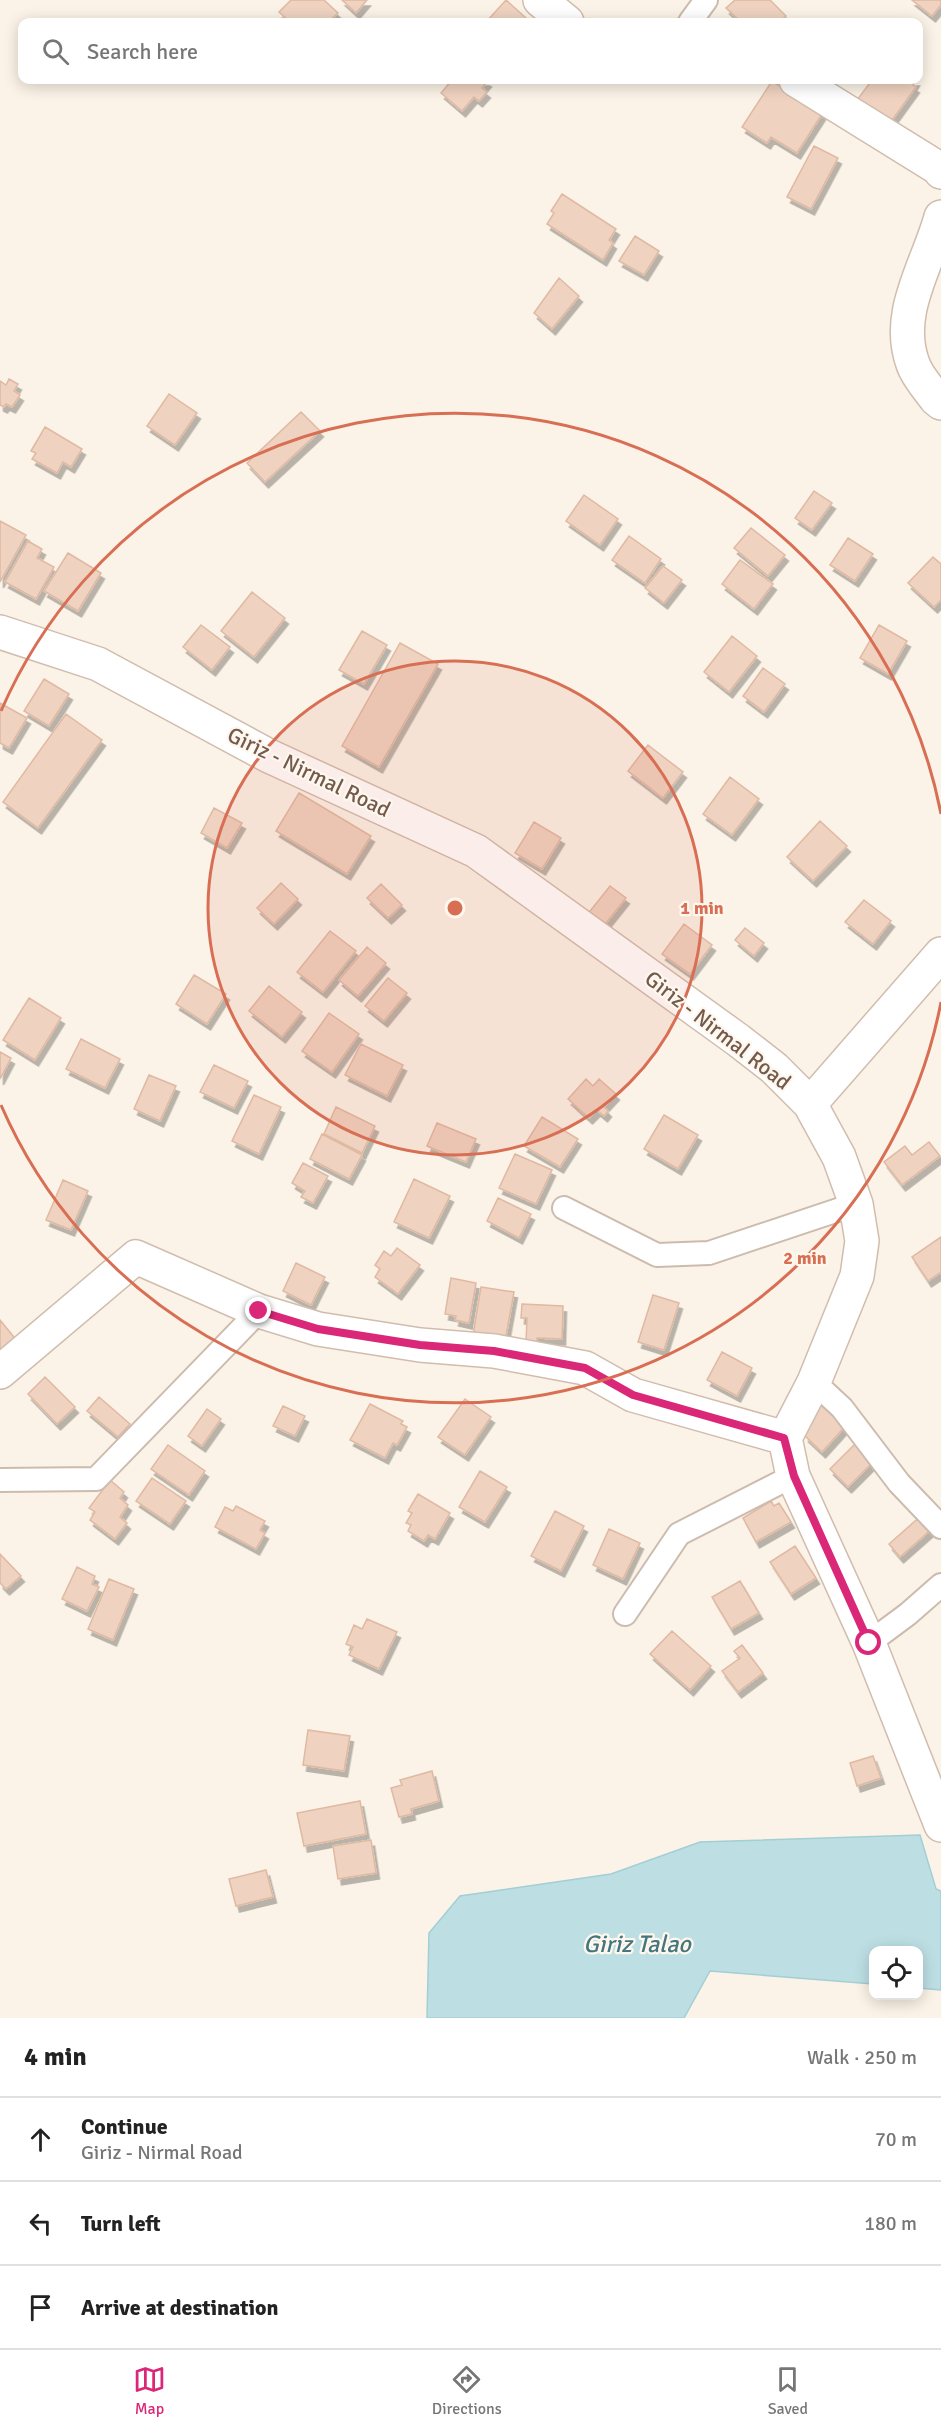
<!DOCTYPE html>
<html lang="en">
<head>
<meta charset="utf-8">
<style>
	body { margin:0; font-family:Signika,sans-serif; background:#f2f2f2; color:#222 }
	.controls { position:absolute; right:18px; bottom:18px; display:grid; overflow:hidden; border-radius:12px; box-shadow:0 3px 15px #0003 }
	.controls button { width:54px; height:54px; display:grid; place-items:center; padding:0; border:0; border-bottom:2px solid #e0e0e0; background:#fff; color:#222; font:30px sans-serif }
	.stop { position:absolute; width:18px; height:18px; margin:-14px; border:4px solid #db2777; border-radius:50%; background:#fff }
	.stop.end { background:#db2777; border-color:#fff; box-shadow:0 2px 6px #0008 }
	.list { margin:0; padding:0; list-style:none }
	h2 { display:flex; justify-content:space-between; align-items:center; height:78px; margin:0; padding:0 24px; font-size:26px }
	h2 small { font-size:20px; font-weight:400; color:#767676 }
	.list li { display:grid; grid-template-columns:39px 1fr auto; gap:18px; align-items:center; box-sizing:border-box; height:84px; padding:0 24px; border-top:2px solid #e0e0e0 }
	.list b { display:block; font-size:22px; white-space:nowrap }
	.list p { margin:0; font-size:20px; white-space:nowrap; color:#767676 }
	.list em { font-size:20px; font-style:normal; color:#767676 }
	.icon { flex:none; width:33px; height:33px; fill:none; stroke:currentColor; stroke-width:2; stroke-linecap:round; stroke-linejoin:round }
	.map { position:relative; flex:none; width:941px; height:2018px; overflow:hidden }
	.search { position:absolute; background:#fff; box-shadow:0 3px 15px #0003; left:18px; right:18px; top:18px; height:66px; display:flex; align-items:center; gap:15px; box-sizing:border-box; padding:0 21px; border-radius:12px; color:#767676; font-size:22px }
	.sheet { height:330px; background:#fff }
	nav { display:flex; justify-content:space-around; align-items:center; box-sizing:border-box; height:84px; border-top:2px solid #e0e0e0; background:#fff; font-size:16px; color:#767676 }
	nav a { display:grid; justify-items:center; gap:3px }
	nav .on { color:#db2777 }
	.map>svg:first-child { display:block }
</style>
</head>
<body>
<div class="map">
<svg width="941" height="2018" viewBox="0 0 941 2018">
	<defs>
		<filter id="shadow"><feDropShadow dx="3.5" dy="6" stdDeviation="0" flood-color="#0004"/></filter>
	</defs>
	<rect width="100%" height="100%" fill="#fbf3e7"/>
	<path fill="#bddfe4" stroke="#a3ced5" stroke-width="1.5" d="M920 1835 936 1889 941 1891V1990L919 1988 918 1950H874L873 1984 710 1971 684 2018H427L429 1933 460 1896 611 1874 700 1842Z"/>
	<path fill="#efd2c0" stroke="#e0b9a2" stroke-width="1.5" filter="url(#shadow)" d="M291 0H324L338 13 328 22H290L279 12Z
		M342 0H367L356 13Z
		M506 0 526 18 522 22H486Z
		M735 0H770L786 16 780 22H741L726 8Z
		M912 0H941V5L932 16Z
		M452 80H486L488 81 482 88 487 92 479 101 474 97 462 111 441 93Z
		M872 80H916L913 85 916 87 887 127 854 104Z
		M772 81 822 114 797 153 771 137 767 143 742 127Z
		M814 146 838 158 811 209 787 197Z
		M562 194 616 229 609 240 613 243 603 260 547 224 554 213 551 211Z
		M635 236 659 251 644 275 619 261Z
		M559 278 579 296 552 329 534 313Z
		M9 379 18 384 14 391 20 395 12 407 6 404 4 407 0 405V381L6 385Z
		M169 394 197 413 175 445 147 426Z
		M301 412 320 431 265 482 247 463Z
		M45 427 82 449 71 467 63 462 57 473 32 459 36 453 31 451Z
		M814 491 832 503 812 530 795 518Z
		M584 495 618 519 600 545 566 521Z
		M0 521 26 535 0 582Z
		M751 528 785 555 768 576 734 548Z
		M629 536 661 559 645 583 612 560Z
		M848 538 873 554 855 581 830 565Z
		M28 541 42 549 37 558 54 567 36 599 5 582Z
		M68 553 101 573 78 611 44 591Z
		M933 557 941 564V600L934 607 908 583Z
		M740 560 773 584 754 609 722 584Z
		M663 566 682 580 664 603 645 588Z
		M252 592 285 618 254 657 221 631Z
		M201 625 230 647 212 670 183 647Z
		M879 625 907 641 888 674 860 658Z
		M362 631 387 645 364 684 339 670Z
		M732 636 757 656 729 692 704 672Z
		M400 643 438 664 379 767 342 746Z
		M763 668 785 684 764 712 743 696Z
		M44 679 69 694 49 726 24 711Z
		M0 703 27 718 9 748 0 743Z
		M66 714 102 740 38 828 3 802Z
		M648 745 683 772 663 798 628 771Z
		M730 777 759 799 732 835 703 814Z
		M299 793 371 836 347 874 276 831Z
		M214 808 242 823 227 848 201 833Z
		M820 821 847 846 813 881 787 857Z
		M534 822 561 838 542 869 515 853Z
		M281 883 298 899 274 924 257 908Z
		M381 884 402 905 388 918 367 898Z
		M610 886 626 898 598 933 583 920Z
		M864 900 891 921 873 944 845 922Z
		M684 924 712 945 690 974 662 954Z
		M745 928 764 943 754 956 735 940Z
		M330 931 356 951 323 992 297 972Z
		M367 947 386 963 358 996 339 980Z
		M194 975 226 994 207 1024 176 1004Z
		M388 978 407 993 384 1021 365 1006Z
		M269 986 302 1012 282 1037 249 1011Z
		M29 998 61 1018 35 1060 3 1040Z
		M329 1013 359 1034 332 1072 302 1051Z
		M81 1039 120 1059 105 1088 66 1069Z
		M361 1044 403 1065 387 1096 345 1075Z
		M0 1052 11 1058 0 1079Z
		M214 1065 248 1081 234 1108 200 1092Z
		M149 1075 176 1086 160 1121 134 1109Z
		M586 1079 593 1086 599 1079 616 1094 604 1107 608 1111 604 1116 597 1110 589 1118 568 1099Z
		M254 1095 281 1107 259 1154 232 1141Z
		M336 1107 375 1126 362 1153 324 1134Z
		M664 1115 698 1135 678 1169 644 1149Z
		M542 1117 578 1139 560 1167 524 1146Z
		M437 1123 476 1139 466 1162 427 1146Z
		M322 1134 362 1155 349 1179 310 1159Z
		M929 1142 940 1156 902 1185 884 1162 905 1146 912 1155Z
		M515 1154 552 1170 536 1204 499 1188Z
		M303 1163 328 1176 313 1203 301 1197 305 1191 292 1183Z
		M414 1179 450 1196 429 1238 394 1222Z
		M63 1180 88 1191 71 1230 46 1220Z
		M498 1198 531 1214 519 1238 487 1221Z
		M941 1237V1272L928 1281 912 1257Z
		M397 1248 420 1265 398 1294 375 1277 380 1269 375 1265 384 1251 391 1256Z
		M296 1263 325 1277 311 1305 283 1291Z
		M451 1278 476 1283 469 1323 455 1320 456 1316 445 1314Z
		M481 1287 514 1292 506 1336 493 1334 491 1338 473 1335Z
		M653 1295 679 1303 664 1350 638 1342Z
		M522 1304 563 1306 562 1339 537 1338V1343L526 1342 527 1318H521Z
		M0 1320 18 1342 0 1357Z
		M722 1352 752 1368 737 1396 707 1380Z
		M45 1377 75 1407 57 1424 28 1394Z
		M99 1397 130 1424 118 1437 87 1411Z
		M465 1399 491 1417 465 1455 438 1437Z
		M824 1400 850 1421 822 1452 805 1436 808 1424Z
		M370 1404 403 1421 401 1424 407 1427 397 1445 393 1443 385 1458 350 1440Z
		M283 1406 305 1416 295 1436 273 1426Z
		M207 1409 221 1419 202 1446 188 1436Z
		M858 1441 876 1459 848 1487 830 1469Z
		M168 1445 205 1471 189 1495 151 1469Z
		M480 1471 507 1487 485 1522 459 1507Z
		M152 1478 186 1501 170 1524 136 1501Z
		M110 1480 124 1492 120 1498 128 1505 120 1517 127 1523 115 1539 90 1520 95 1512 89 1508Z
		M418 1494 450 1513 435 1539 428 1535 424 1541 408 1531 411 1525 406 1523 412 1513 408 1511Z
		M771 1501 774 1506 779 1503 791 1522 756 1542 743 1518Z
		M236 1506 265 1521 260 1530 265 1533 256 1549 215 1527 225 1507 233 1511Z
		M555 1511 584 1526 561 1571 531 1556Z
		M923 1514 934 1527 900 1557 889 1544Z
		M609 1529 640 1543 623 1579 593 1565Z
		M795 1546 816 1578 791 1594 770 1562Z
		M0 1554 21 1576 6 1589 0 1583Z
		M77 1567 95 1576 92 1584 99 1587 87 1611 62 1599Z
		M109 1579 134 1589 113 1640 88 1629Z
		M740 1581 759 1613 731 1629 712 1597Z
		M367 1619 397 1632 379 1669 349 1655 353 1647 346 1644 354 1625 362 1629Z
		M672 1631 711 1666 690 1690 650 1654Z
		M742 1645 763 1673 738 1692 722 1671 740 1658 734 1651Z
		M308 1730 350 1736 344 1771 303 1765Z
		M873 1756 881 1778 857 1786 850 1763Z
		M432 1771 439 1801 411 1809 412 1814 399 1817 391 1788 402 1785 400 1780Z
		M360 1801 366 1834 304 1846 297 1813Z
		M371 1840 376 1873 338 1879 333 1846Z
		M266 1870 273 1897 236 1906 229 1879Z"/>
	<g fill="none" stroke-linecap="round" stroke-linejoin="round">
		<g stroke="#ccbbae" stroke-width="26">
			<path id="street" d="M690 22 706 0
				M564 1208 657 1255 709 1253 856 1204
				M814 1382 842 1408 899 1483 941 1527
				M0 1480 96 1479 259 1311
				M625 1614 679 1534 793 1476
				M869 1643 908 1614 941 1585"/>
		</g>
		<g stroke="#d1bdae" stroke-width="36">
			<path id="secondary" d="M540 0 567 22
				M796 80 938 168 941 172
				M941 217C928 265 894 313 913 364 917 376 928 388 936 399L941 403
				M0 632 98 664 269 756 476 851 738 1040 774 1068 810 1104 839 1157 856 1204 862 1241 857 1276 814 1382 785 1438 793 1476 869 1643 941 1825
				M810 1104 941 954
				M0 1372 136 1257 259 1311 318 1329 420 1345 494 1351 585 1368 633 1395 785 1438"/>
		</g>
		<use href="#street" stroke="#fff" stroke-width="22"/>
		<use href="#secondary" stroke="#fff" stroke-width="33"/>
	</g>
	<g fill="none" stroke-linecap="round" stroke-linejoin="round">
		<path stroke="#db2777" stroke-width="8" d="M259 1311 318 1329 420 1345 494 1351 585 1368 633 1395 784 1438 794 1476 869 1643"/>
	</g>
	<circle cx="455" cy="908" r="247" fill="#d86f54" fill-opacity=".12"/>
	<g fill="none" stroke="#d86f54" stroke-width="3">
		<circle cx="455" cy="908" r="247"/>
		<path d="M941 1002A495 495 0 0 1 1 1105M1 711A495 495 0 0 1 941 814"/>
	</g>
	<g text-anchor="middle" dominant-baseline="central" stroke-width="4.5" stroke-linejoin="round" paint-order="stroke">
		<g font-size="22" fill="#735a4d" stroke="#fef7ed">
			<text transform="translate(309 772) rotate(26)">Giriz - Nirmal Road</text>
			<text transform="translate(718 1030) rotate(38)">Giriz - Nirmal Road</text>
		</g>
		<g font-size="24" font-style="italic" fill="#45767f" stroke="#fef7ed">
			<text x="637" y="1944">Giriz Talao</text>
		</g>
	</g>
	<circle cx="455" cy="908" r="9" fill="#d86f54" stroke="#fef7ed" stroke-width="3"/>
	<g font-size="18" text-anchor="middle" font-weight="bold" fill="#d86f54" stroke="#fef7ed" stroke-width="4.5" stroke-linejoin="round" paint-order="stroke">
		<text x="702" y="914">1 min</text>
		<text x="805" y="1264">2 min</text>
	</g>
</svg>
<div class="controls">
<button><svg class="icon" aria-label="locate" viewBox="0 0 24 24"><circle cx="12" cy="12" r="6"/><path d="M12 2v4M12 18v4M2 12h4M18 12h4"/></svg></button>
</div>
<div class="stop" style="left:869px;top:1643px"></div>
<div class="stop end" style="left:259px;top:1311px"></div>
<div class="search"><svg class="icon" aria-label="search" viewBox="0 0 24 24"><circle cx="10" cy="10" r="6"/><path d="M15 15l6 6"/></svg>Search here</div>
</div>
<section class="sheet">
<h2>4 min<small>Walk · 250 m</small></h2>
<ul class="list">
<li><svg class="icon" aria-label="ahead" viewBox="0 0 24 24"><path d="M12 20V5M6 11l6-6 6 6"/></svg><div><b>Continue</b><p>Giriz - Nirmal Road</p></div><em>70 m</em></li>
<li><svg class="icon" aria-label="left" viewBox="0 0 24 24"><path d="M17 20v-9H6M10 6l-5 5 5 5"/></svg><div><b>Turn left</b></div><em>180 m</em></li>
<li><svg class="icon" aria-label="arrive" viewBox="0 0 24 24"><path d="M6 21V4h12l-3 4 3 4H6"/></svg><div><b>Arrive at destination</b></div></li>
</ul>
</section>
<nav>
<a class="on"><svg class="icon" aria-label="map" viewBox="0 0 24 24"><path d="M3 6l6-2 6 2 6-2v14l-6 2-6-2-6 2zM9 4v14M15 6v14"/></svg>Map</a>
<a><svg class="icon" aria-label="directions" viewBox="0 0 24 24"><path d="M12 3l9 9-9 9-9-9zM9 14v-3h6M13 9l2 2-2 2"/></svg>Directions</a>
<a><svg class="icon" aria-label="saved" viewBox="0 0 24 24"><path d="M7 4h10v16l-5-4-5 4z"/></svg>Saved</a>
</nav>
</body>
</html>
